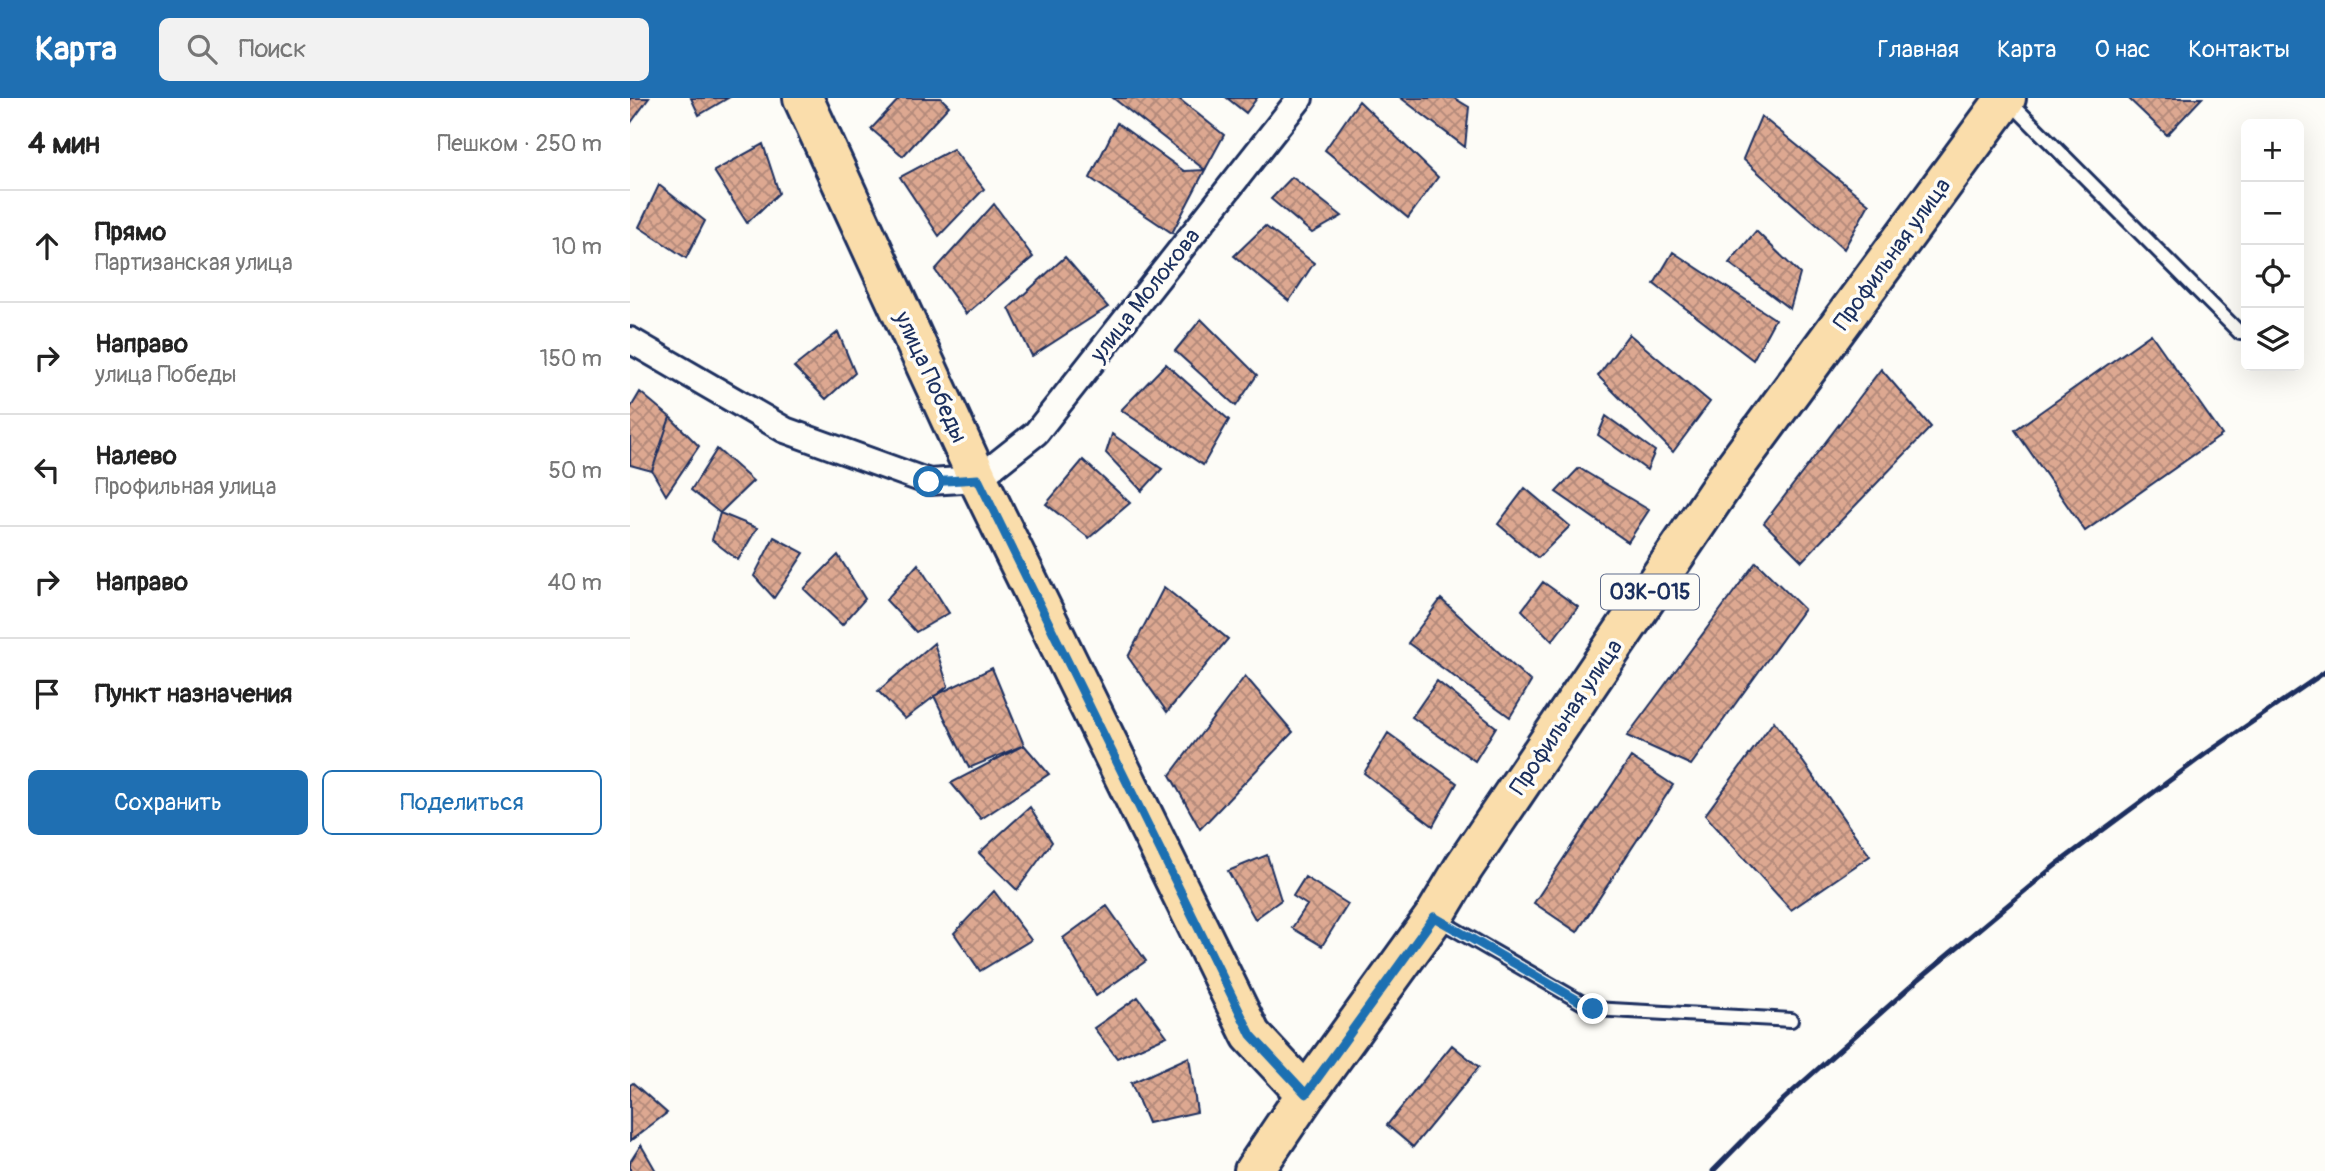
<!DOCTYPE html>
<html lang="ru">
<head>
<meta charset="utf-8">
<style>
	body { margin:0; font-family:Pangolin,sans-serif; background:#f2f2f2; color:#222 }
	.controls { position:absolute; right:21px; top:21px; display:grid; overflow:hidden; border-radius:10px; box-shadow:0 7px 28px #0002 }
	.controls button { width:63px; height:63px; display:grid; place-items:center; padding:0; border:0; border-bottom:2px solid #e0e0e0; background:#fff; color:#222; font:35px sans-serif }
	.stop { position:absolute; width:21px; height:21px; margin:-16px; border:5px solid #1f6fb2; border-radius:50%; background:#fff }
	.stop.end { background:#1f6fb2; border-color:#fff; box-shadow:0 2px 7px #0008 }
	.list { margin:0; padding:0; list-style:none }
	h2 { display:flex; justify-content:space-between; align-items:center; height:91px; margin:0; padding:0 28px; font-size:30px }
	h2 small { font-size:23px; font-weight:400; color:#767676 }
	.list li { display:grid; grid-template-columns:46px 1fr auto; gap:21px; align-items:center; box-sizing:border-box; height:112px; padding:0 28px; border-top:2px solid #e0e0e0 }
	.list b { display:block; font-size:26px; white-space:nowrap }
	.list p { margin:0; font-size:23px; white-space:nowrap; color:#767676 }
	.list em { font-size:23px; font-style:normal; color:#767676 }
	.actions { display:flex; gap:14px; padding:21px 28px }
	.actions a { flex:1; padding:16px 0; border:2px solid #1f6fb2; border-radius:10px; text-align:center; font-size:24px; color:#1f6fb2 }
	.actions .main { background:#1f6fb2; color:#fff }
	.icon { flex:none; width:38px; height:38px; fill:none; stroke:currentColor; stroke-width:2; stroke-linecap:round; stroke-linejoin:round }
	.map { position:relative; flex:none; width:1695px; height:1073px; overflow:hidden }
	header { display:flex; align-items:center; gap:42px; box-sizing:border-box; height:98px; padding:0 35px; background:#1f6fb2; color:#fff }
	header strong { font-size:33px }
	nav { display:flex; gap:38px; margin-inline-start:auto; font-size:24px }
	.search { width:490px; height:63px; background:#f2f2f2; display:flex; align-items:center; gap:18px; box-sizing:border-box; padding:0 24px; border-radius:10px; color:#767676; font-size:26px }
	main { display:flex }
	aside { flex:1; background:#fff }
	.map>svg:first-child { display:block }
</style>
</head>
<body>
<header>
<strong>Карта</strong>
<div class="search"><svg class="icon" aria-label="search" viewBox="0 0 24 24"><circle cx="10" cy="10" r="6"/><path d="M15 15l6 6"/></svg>Поиск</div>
<nav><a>Главная</a><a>Карта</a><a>О нас</a><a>Контакты</a></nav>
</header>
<main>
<aside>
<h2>4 мин<small>Пешком · 250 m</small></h2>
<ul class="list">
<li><svg class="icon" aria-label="ahead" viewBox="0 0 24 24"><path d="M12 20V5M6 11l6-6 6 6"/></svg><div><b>Прямо</b><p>Партизанская улица</p></div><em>10 m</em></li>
<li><svg class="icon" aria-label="right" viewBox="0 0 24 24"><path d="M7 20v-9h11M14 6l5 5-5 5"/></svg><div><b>Направо</b><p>улица Победы</p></div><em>150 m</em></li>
<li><svg class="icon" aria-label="left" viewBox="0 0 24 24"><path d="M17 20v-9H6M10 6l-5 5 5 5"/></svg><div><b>Налево</b><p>Профильная улица</p></div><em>50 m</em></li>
<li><svg class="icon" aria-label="right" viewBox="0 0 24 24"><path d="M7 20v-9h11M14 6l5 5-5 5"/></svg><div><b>Направо</b></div><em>40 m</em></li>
<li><svg class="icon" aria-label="arrive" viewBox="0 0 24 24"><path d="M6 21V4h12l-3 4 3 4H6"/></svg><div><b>Пункт назначения</b></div></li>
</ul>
<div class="actions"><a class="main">Сохранить</a><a>Поделиться</a></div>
</aside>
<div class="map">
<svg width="1695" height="1073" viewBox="0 0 1695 1073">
	<defs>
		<pattern id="building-cross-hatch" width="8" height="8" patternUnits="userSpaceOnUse" patternTransform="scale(1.75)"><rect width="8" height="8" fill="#dda891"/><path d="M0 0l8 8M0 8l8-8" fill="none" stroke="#b2897a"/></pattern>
	</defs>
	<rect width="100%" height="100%" fill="#fdfcf7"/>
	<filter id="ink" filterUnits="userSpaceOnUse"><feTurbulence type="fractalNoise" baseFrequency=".0143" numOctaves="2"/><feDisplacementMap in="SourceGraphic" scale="14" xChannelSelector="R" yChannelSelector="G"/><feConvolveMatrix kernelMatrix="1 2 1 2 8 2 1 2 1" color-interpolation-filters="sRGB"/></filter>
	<g filter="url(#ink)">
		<path fill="url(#building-cross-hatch)" stroke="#1b2f5e" stroke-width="2" d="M0 0H19L0 26Z
			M61 0H98L69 17Z
			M270 0H311L319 8 273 58 241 31Z
			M483 0H548L594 37 575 72Z
			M597 0H627L616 15Z
			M771 0H824L839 9 835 49Z
			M1498 0H1572L1537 37Z
			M729 3 808 79 778 120 695 52Z
			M1131 18 1239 106 1214 151 1113 61Z
			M487 25 554 73 575 72 542 135 460 80Z
			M133 46 149 95 117 125 84 73Z
			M323 51 354 91 309 138 270 79Z
			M662 79 712 118 682 135 641 101Z
			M29 87 75 123 56 160 9 129Z
			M364 106 403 159 336 216 305 172Z
			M635 128 684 165 659 203 604 158Z
			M1126 133 1170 176 1160 211 1099 165Z
			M1043 154 1145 221 1123 262 1024 186Z
			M435 159 478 209 402 258 379 210Z
			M571 221 627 277 606 308 545 253Z
			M208 234 225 275 196 301 164 269Z
			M999 236 1080 304 1043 354 968 278Z
			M1521 236 1592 337 1455 433 1385 332Z
			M536 266 599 322 573 367 491 312Z
			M1251 271 1301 329 1172 463 1134 425Z
			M10 294 40 319 22 373 0 367V311Z
			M976 318 1025 353 1017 372 968 337Z
			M40 319 69 348 36 397 22 373Z
			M482 336 532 371 512 393 476 355Z
			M87 351 123 383 90 415 61 392Z
			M453 362 500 405 459 440 416 406Z
			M949 370 1019 412 998 444 926 394Z
			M895 390 940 428 908 460 868 426Z
			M90 415 127 430 108 462 82 442Z
			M144 439 174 455 144 500 124 478Z
			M208 457 235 501 212 527 174 491Z
			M1126 464 1174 511 1061 667 997 638Z
			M288 466 319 515 286 534 256 502Z
			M913 484 948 509 922 543 892 512Z
			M534 489 598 541 537 614 498 559Z
			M811 501 901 584 880 619 778 545Z
			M304 545 318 588 275 621 248 593Z
			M362 570 394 647 339 670 304 598Z
			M615 578 663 634 570 731 540 677Z
			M807 583 866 629 845 663 782 619Z
			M1144 623 1240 758 1161 812 1075 717Z
			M758 635 827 685 803 728 734 675Z
			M394 647 419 676 351 721 321 685Z
			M1001 659 1043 687 947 834 904 805Z
			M400 709 422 744 387 792 349 755Z
			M637 757 651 802 625 821 598 773Z
			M675 779 718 806 692 848 662 830 677 807 663 798Z
			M364 793 401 842 350 873 324 835Z
			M477 808 516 863 466 898 433 840Z
			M508 899 537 938 487 960 464 930Z
			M822 947 849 969 783 1049 757 1027Z
			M559 959 567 1014 518 1025 501 985Z
			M3 985 37 1015 0 1043V987Z
			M11 1047 26 1073H0V1064Z"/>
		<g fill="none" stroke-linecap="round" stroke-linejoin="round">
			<g stroke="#1b2f5e" stroke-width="18">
				<path id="lane" d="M1379 3 1610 235
					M807 821 963 911 1161 922"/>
			</g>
			<g stroke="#1b2f5e" stroke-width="30">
				<path id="street" d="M0 242 155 332 299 384 348 381 406 335 670 0"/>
			</g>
			<g stroke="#1b2f5e" stroke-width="44">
				<path id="primary" d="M173 0 348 381 621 937 676 996
					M624 1073 676 996 804 819 834 769 1102 373 1376 0"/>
			</g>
			<use href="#lane" stroke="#fdfcf7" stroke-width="12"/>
			<use href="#street" stroke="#fdfcf7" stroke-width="24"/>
			<use href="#primary" stroke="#faddab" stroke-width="38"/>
			<path stroke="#1b2f5e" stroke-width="5" d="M1083 1073 1154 1001 1289 881 1427 766 1574 657 1695 574"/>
		</g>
	</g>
	<g fill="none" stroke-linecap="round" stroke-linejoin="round" filter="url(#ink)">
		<path stroke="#1f6fb2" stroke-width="9" d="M299 384 348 381 621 937 676 996 804 819 963 911"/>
	</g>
	<g text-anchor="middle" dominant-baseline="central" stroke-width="7" stroke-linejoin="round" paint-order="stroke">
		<rect fill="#fdfcf7" stroke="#5f6c8c" stroke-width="2" x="971" y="476.5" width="98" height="35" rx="5"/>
		<g font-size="21" font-weight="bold" fill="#1b2f5e">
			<text x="1020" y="494">03К-015</text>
		</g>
		<g font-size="23" fill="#1b2f5e" stroke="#fdfcf7">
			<text transform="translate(1262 156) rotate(-54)">Профильная улица</text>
			<text transform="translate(515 197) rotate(-52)">улица Молокова</text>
			<text transform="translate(301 279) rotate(65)">улица Победы</text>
			<text transform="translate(936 619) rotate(-56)">Профильная улица</text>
		</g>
	</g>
</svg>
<div class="controls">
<button>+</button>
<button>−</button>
<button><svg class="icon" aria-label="locate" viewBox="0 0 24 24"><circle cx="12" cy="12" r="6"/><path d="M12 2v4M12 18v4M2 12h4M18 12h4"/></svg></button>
<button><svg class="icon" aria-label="layers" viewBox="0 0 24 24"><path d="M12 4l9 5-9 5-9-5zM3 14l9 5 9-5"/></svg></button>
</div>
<div class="stop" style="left:299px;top:384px"></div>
<div class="stop end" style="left:963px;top:911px"></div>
</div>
</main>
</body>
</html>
